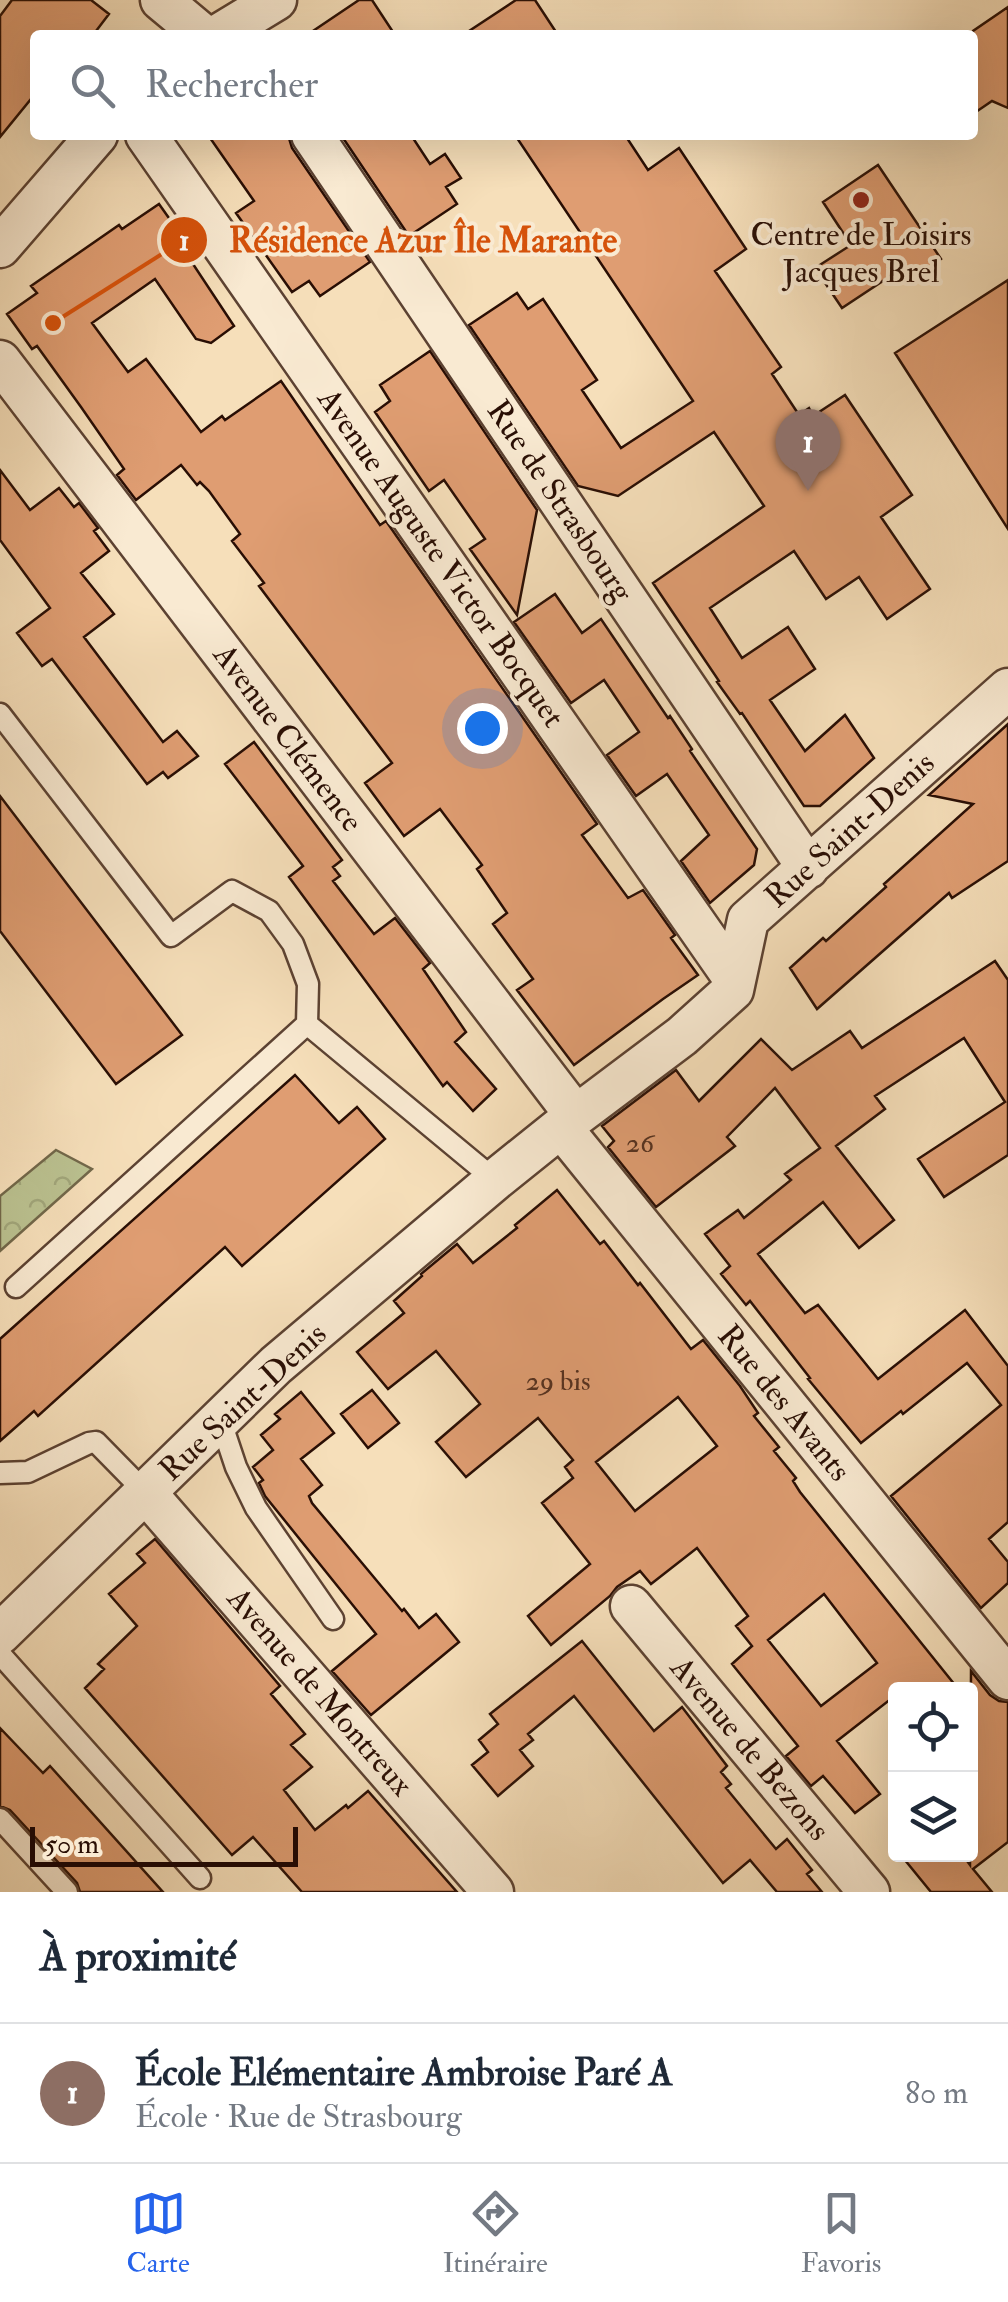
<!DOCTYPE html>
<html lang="fr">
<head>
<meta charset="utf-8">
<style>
	body { margin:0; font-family:"IM FELL Double Pica",serif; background:#f2f2f3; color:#1f2937 }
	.controls { position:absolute; right:30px; bottom:30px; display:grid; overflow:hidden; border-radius:10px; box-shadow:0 10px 40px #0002 }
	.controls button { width:90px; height:90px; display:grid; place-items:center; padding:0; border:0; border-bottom:2px solid #e0e1e3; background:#fff; color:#1f2937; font:50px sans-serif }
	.scale { position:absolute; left:30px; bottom:25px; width:268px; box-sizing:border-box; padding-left:10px; border:5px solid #290e04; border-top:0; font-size:28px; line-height:35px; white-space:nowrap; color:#290e04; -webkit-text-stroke:8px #f9ead2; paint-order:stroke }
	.you { position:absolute; left:482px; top:728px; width:35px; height:35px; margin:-25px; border:8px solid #fff; border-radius:50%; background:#1a73e8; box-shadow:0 0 0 15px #1a73e833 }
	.badge { display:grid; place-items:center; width:65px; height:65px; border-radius:50%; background:#2563eb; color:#fff; font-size:32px; font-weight:700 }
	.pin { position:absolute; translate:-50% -82px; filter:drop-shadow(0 2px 5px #0008) }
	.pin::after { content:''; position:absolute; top:52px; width:35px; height:30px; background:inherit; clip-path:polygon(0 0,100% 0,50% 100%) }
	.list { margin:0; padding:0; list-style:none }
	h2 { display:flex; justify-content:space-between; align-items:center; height:130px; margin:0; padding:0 40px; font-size:42px }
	h2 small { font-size:32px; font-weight:400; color:#747a83 }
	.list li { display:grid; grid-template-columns:65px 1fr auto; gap:30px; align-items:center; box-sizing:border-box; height:140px; padding:0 40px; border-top:2px solid #e0e1e3 }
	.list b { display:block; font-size:38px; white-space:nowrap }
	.list p { margin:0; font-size:32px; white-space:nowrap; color:#747a83 }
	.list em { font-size:32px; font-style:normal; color:#747a83 }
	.icon { flex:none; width:55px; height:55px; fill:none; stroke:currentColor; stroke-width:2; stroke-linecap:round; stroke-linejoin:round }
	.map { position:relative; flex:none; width:1008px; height:1892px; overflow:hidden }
	.search { position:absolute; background:#fff; box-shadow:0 10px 40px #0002; left:30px; right:30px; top:30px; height:110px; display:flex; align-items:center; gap:25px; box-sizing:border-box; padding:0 35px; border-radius:10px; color:#747a83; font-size:38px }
	.sheet { height:270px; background:#fff }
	nav { display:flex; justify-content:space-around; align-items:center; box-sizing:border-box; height:140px; border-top:2px solid #e0e1e3; background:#fff; font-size:28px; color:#747a83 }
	nav a { display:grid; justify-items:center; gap:5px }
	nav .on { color:#2563eb }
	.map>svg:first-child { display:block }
</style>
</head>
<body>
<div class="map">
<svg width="1008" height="1892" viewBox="0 0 1008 1892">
	<defs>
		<pattern id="forest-crowns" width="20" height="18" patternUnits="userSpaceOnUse" patternTransform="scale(2.5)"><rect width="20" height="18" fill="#bbc291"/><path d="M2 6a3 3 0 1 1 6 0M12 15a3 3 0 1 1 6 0" fill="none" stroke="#a1a67b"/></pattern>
	</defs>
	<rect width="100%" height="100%" fill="#f6dfba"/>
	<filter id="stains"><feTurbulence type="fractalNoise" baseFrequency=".002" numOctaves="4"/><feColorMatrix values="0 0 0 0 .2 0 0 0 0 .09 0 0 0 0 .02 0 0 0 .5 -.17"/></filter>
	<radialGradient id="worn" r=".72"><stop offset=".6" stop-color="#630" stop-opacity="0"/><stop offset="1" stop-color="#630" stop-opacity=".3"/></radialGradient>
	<path fill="url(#forest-crowns)" stroke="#72684a" stroke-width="2.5" d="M56 1150 92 1169 0 1251V1196Z"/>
	<path fill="#df9d72" stroke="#290e04" stroke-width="2.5" fill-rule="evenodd" d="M12 0H91L109 14 93 35H35V94L0 137V16Z
		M359 0H372L395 35H307Z
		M516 0H535L558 35H463Z
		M1008 7V108L992 101 973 114V31Z
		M208 135H288L292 148 370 262 320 296 309 281 292 292 236 213 254 201Z
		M341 135H411L430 164 445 154 461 178 446 187 457 204 409 236Z
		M515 135H625L648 170 679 148 746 249 715 271 781 367 772 374 799 415 809 408 813 416 845 395 912 495 881 517 930 589 887 619 859 577 826 599 794 551 710 608 742 658 788 627 815 669 770 700 805 751 845 715 874 758 820 806H804L742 713 740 714 717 682 719 681 653 583 764 506 714 432 618 496 578 486 469 325 517 293 528 309 543 299 597 380 582 390 621 448 693 401Z
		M878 165 941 259 906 283 898 271 842 308 815 268 851 245 823 202Z
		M159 204 193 252 187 255 234 326 211 343 196 339 155 279 92 323 128 372 146 359 201 432 222 416 225 420 281 381 380 525 386 521 597 824 582 835 628 898 643 890 675 935 671 938 698 975 663 999 574 1065 517 990 533 979 493 924 507 913 477 869 482 865 440 809 404 836 365 783 392 763 259 586 264 583 232 541 240 534 209 491 200 482 197 485 181 465 136 500 117 475 124 469 81 407 37 346 32 349 7 314 37 293 31 286 119 225 122 229Z
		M1008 280V529L895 353Z
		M430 351 537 510 517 615 470 549 485 539 444 480 429 491 375 412 390 401 380 385Z
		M0 470 30 510 59 488 74 507 79 503 98 528 94 531 109 551 81 573 114 614 84 637 163 742 177 731 198 756 168 778 163 772 147 784 52 659 42 666 17 633 50 608 0 540Z
		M555 594 582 633 601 619 668 718 670 716 692 749 690 751 757 849 754 865 710 903 681 861 709 835 667 774 636 796 607 755 639 732 604 680 571 703 514 622Z
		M1008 724V861L952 898 949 893 817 1009 790 968 823 938 826 941 886 887 884 884 973 804 929 795Z
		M254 742 342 860 333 867 340 876 333 881 374 934 395 918 430 963 423 969 466 1032 455 1042 496 1089 473 1111 447 1082 443 1086 289 877 303 866 225 764Z
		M0 796 182 1035 116 1084 0 931Z
		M995 961 1008 980V1155L944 1197 918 1159 1005 1102 964 1038 875 1096 885 1109 836 1146 894 1220 859 1248 823 1202 758 1254 805 1313 818 1305 878 1379 965 1310 1008 1366V1522L989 1539 1008 1562V1583L981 1608 891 1496 1001 1405 967 1363 903 1414 901 1411 861 1443 808 1379 810 1378 750 1301 746 1305 721 1274 730 1266 705 1234 738 1210 744 1218 791 1180 785 1174 820 1148 775 1088 727 1137 735 1146 656 1207 608 1147 614 1141 602 1126 676 1070 699 1101 761 1039 792 1070 850 1031 862 1048Z
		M295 1075 339 1123 357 1107 385 1139 242 1266 225 1247 38 1416 34 1411 0 1441V1339Z
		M557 1190 600 1244 604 1241 638 1285 640 1283 691 1349 703 1340 740 1386 758 1413 754 1416 779 1447 774 1451 796 1478 793 1481 800 1492 959 1690H896V1695L837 1741 880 1794 855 1813 823 1776 811 1786 786 1756 798 1746 732 1664 752 1646 736 1626 748 1616 697 1548 651 1584 640 1571 617 1587 610 1596 551 1645 528 1616 590 1564 542 1503 573 1478 565 1467 573 1460 538 1418 466 1477 436 1442 480 1404 436 1351 388 1389 357 1352 404 1313 394 1301 422 1276 421 1274 457 1244 473 1263 517 1228 515 1225ZM678 1397 717 1446 635 1511 596 1462ZM824 1594 877 1663 821 1706 768 1640Z
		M372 1390 399 1423 368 1448 341 1414Z
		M301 1392 334 1433 301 1459 322 1485 309 1496 312 1503 402 1611 404 1609 419 1628 436 1614 459 1642 371 1715 332 1671 376 1634 265 1496 259 1483 263 1480 253 1467 273 1450 261 1435 280 1419 275 1414Z
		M155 1539 280 1686 271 1694 305 1734 291 1745 312 1767 284 1790 315 1830 346 1805 348 1808 368 1791 457 1892H302L253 1837 232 1855 85 1688 104 1669 98 1664 137 1626 109 1594 145 1563 137 1554Z
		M582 1641 654 1731 682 1707 727 1766 721 1772 731 1784 726 1788 776 1849 787 1839 812 1870 807 1874 822 1892H777L750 1860 723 1883 574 1696 528 1734 533 1740 520 1750 533 1766 498 1796 472 1765 488 1752 479 1740 498 1724 490 1714Z
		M971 1671 990 1695 999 1701 1008 1702V1842L973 1869 992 1892H931L900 1854H962L970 1865Z
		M0 1728 43 1773 50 1766 163 1892H80L77 1883 10 1810 0 1806Z"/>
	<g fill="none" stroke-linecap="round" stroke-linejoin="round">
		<g stroke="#5c4232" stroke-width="25">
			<path id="service" d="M0 714 171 936 232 891 269 911 293 944 308 984 307 1024
				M16 1287 307 1024 495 1180
				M220 1419 236 1467 256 1508 333 1619
				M0 1473 28 1472 89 1443 96 1442 146 1493
				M0 1654 200 1878
				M0 1819 67 1892"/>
		</g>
		<g stroke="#5c4232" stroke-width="45">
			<path id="minor" d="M161 0 203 35
				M218 35 276 0
				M146 135 735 980
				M312 135 808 868
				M0 247 97 135
				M0 361 576 1116
				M561 1127 1008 1679
				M146 1493 493 1892
				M631 1606 869 1892
				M0 1634 276 1365 495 1180 561 1127 682 1036 733 990 748 920 1008 689"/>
		</g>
		<use href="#service" stroke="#f9ead2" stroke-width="20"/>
		<use href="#minor" stroke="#f9ead2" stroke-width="40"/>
	</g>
	<circle fill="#8f2418" stroke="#f9ead2" stroke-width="4" cx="861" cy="200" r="10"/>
	<g text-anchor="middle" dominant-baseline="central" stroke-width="8" stroke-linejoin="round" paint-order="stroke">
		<g font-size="28" fill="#563220">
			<text x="640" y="1143">26</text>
			<text x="558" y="1381">29 bis</text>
		</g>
		<g font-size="32" fill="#290e04" stroke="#f9ead2">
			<text x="861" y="235">Centre de Loisirs<tspan x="861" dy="37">Jacques Brel</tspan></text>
		</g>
		<g font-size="32" fill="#290e04" stroke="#f9ead2">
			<text transform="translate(560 501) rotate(56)">Rue de Strasbourg</text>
			<text transform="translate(441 558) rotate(55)">Avenue Auguste Victor Bocquet</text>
			<text transform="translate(288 738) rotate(53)">Avenue Clémence</text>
			<text transform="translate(850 830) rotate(-42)">Rue Saint-Denis</text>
			<text transform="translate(243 1402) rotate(-43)">Rue Saint-Denis</text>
			<text transform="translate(784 1403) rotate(51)">Rue des Avants</text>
			<text transform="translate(320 1692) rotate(49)">Avenue de Montreux</text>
			<text transform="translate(750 1749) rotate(50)">Avenue de Bezons</text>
		</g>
	</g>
	<path fill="none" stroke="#d5520b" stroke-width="4" d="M53 323L184 240"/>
	<g fill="#d5520b" stroke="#f9ead2" stroke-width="4">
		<circle cx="53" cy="323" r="10"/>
		<circle cx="184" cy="240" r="25"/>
	</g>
	<g font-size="30" text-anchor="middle" font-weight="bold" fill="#fff">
		<text x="184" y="250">1</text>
	</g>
	<g font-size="35" text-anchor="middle" font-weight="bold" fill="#d5520b" stroke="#f9ead2" stroke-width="8" stroke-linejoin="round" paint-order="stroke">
		<text x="423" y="252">Résidence Azur Île Marante</text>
	</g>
	<rect width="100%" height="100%" filter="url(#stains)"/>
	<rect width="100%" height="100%" fill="url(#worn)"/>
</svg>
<div class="controls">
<button><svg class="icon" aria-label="locate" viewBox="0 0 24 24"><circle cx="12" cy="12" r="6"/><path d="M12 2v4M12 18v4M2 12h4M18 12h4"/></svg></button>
<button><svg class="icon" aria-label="layers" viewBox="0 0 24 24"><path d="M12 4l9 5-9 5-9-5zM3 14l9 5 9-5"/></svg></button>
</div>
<div class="scale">50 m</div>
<div class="you"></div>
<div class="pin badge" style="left:808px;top:491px;background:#8d6e63">1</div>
<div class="search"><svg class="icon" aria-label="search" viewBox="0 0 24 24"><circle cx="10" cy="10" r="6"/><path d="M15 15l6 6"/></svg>Rechercher</div>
</div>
<section class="sheet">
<h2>À proximité<small></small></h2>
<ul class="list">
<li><span class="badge" style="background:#8d6e63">1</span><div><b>École Elémentaire Ambroise Paré A</b><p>École · Rue de Strasbourg</p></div><em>80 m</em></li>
</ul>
</section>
<nav>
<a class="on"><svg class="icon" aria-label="map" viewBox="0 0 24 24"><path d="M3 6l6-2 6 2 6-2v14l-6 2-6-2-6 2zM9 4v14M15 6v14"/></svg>Carte</a>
<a><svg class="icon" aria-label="directions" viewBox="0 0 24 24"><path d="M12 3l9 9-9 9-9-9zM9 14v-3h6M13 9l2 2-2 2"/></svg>Itinéraire</a>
<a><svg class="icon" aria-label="saved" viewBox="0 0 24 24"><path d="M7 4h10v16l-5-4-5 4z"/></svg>Favoris</a>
</nav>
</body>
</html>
